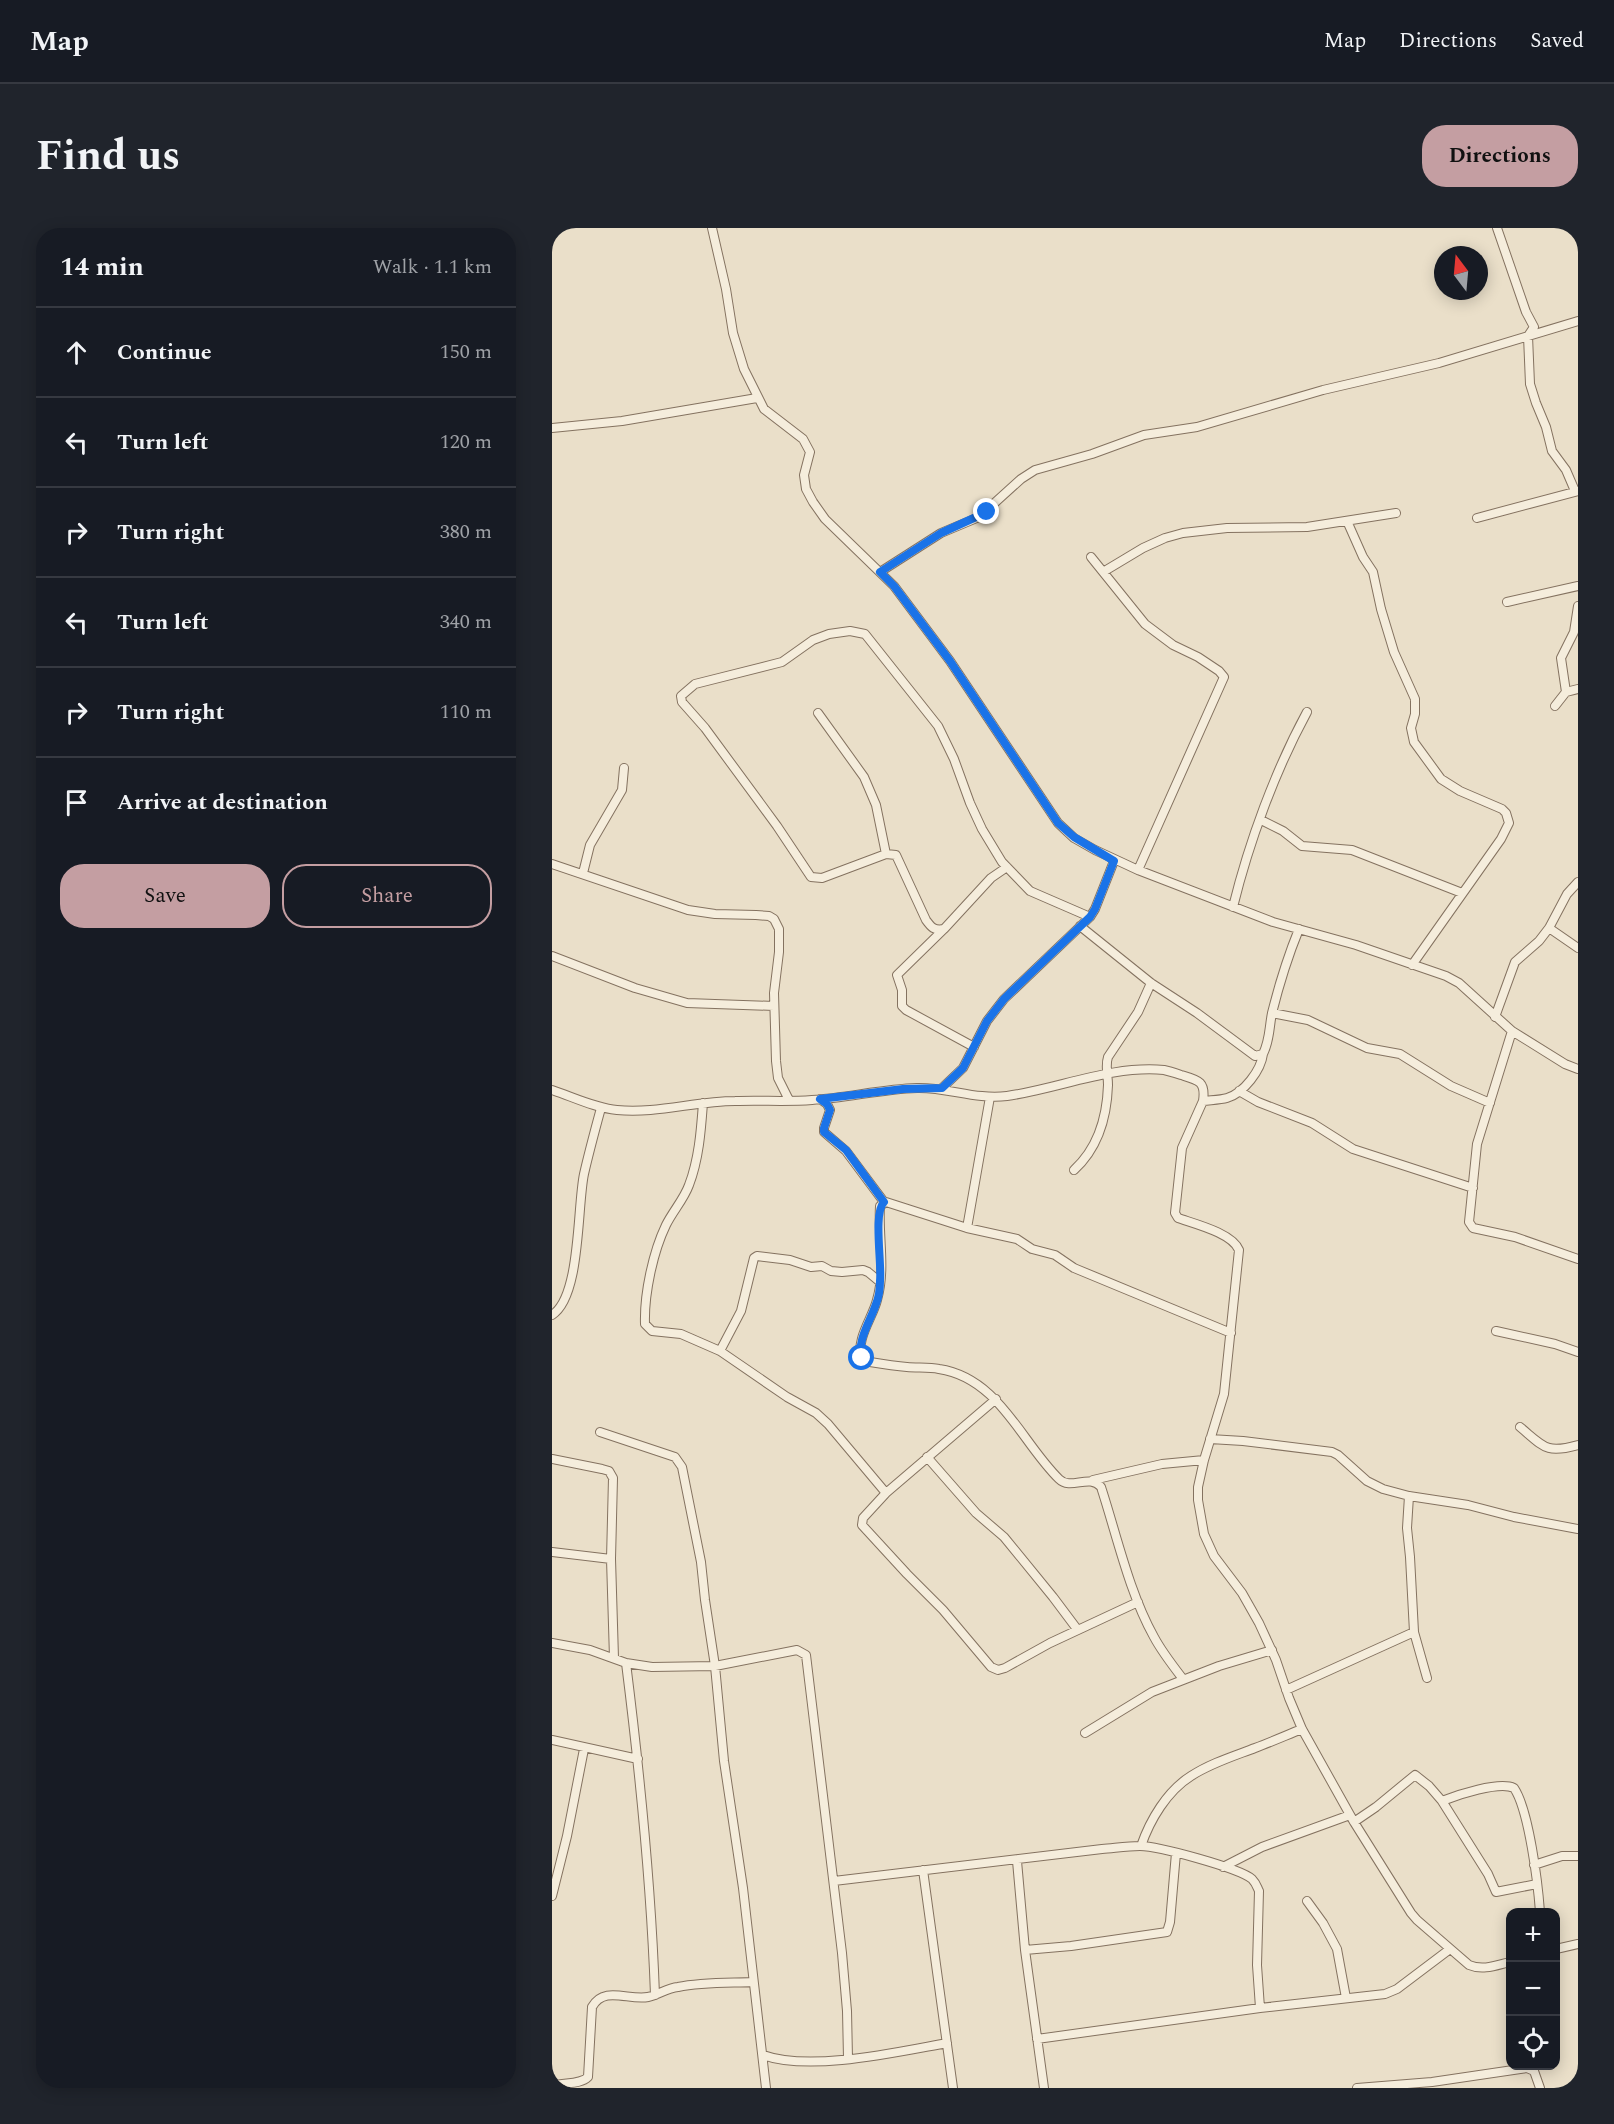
<!DOCTYPE html>
<html lang="en">
<head>
<meta charset="utf-8">
<style>
	body { margin:0; font-family:Spectral,serif; background:#20242c; color:#f1f3f6 }
	.controls { position:absolute; right:18px; bottom:18px; display:grid; overflow:hidden; border-radius:12px; box-shadow:0 3px 15px #0003 }
	.controls button { width:54px; height:54px; display:grid; place-items:center; padding:0; border:0; border-bottom:2px solid #363941; background:#171b24; color:#f1f3f6; font:30px sans-serif }
	.compass { position:absolute; left:882px; top:18px; width:54px; height:54px; border-radius:50%; background:#171b24; box-shadow:0 3px 15px #0003; rotate:344deg }
	.stop { position:absolute; width:18px; height:18px; margin:-14px; border:4px solid #1a73e8; border-radius:50%; background:#fff }
	.stop.end { background:#1a73e8; border-color:#fff; box-shadow:0 2px 6px #0008 }
	.list { margin:0; padding:0; list-style:none }
	h2 { display:flex; justify-content:space-between; align-items:center; height:78px; margin:0; padding:0 24px; font-size:26px }
	h2 small { font-size:20px; font-weight:400; color:#9ea1a6 }
	.list li { display:grid; grid-template-columns:39px 1fr auto; gap:18px; align-items:center; box-sizing:border-box; height:90px; padding:0 24px; border-top:2px solid #363941 }
	.list b { display:block; font-size:22px; white-space:nowrap }
	.list em { font-size:20px; font-style:normal; color:#9ea1a6 }
	.actions { display:flex; gap:12px; padding:18px 24px }
	.actions a { flex:1; padding:14px 0; border:2px solid #c49ea2; border-radius:24px; text-align:center; font-size:21px; color:#c49ea2 }
	.actions .main { background:#c49ea2; color:#111 }
	.icon { flex:none; width:33px; height:33px; fill:none; stroke:currentColor; stroke-width:2; stroke-linecap:round; stroke-linejoin:round }
	.map { position:relative; flex:none; width:1026px; height:1860px; overflow:hidden; border-radius:24px }
	header { display:flex; align-items:center; gap:36px; box-sizing:border-box; height:84px; padding:0 30px; background:#171b24; border-bottom:2px solid #363941 }
	header strong { font-size:28px }
	nav { display:flex; gap:33px; margin-inline-start:auto; font-size:21px }
	.intro { display:flex; align-items:center; justify-content:space-between; box-sizing:border-box; height:144px; padding:0 36px }
	h1 { margin:0; font-size:42px }
	.button { padding:15px 27px; border-radius:24px; background:#c49ea2; color:#111; font-size:21px; font-weight:700 }
	main { display:flex; gap:36px; padding:0 36px }
	aside { flex:1; background:#171b24; border-radius:24px; box-shadow:0 3px 15px #0003 }
	.map>svg:first-child { display:block }
</style>
</head>
<body>
<header>
<strong>Map</strong>
<nav><a>Map</a><a>Directions</a><a>Saved</a></nav>
</header>
<div class="intro"><h1>Find us</h1><a class="button">Directions</a></div>
<main>
<aside>
<h2>14 min<small>Walk · 1.1 km</small></h2>
<ul class="list">
<li><svg class="icon" aria-label="ahead" viewBox="0 0 24 24"><path d="M12 20V5M6 11l6-6 6 6"/></svg><div><b>Continue</b></div><em>150 m</em></li>
<li><svg class="icon" aria-label="left" viewBox="0 0 24 24"><path d="M17 20v-9H6M10 6l-5 5 5 5"/></svg><div><b>Turn left</b></div><em>120 m</em></li>
<li><svg class="icon" aria-label="right" viewBox="0 0 24 24"><path d="M7 20v-9h11M14 6l5 5-5 5"/></svg><div><b>Turn right</b></div><em>380 m</em></li>
<li><svg class="icon" aria-label="left" viewBox="0 0 24 24"><path d="M17 20v-9H6M10 6l-5 5 5 5"/></svg><div><b>Turn left</b></div><em>340 m</em></li>
<li><svg class="icon" aria-label="right" viewBox="0 0 24 24"><path d="M7 20v-9h11M14 6l5 5-5 5"/></svg><div><b>Turn right</b></div><em>110 m</em></li>
<li><svg class="icon" aria-label="arrive" viewBox="0 0 24 24"><path d="M6 21V4h12l-3 4 3 4H6"/></svg><div><b>Arrive at destination</b></div></li>
</ul>
<div class="actions"><a class="main">Save</a><a>Share</a></div>
</aside>
<div class="map">
<svg width="1026" height="1860" viewBox="0 0 1026 1860">
	<rect width="100%" height="100%" fill="#eadfc9"/>
	<g fill="none" stroke-linecap="round" stroke-linejoin="round">
		<g stroke="#847260" stroke-width="10">
			<path id="street" d="M160 0 174 61 181 105 192 141 212 181 251 211 258 224 252 247 254 261 261 274 273 291 342 358 398 433 506 595 522 610 543 622 586 642 721 694 804 717 894 748 907 755 960 803 1013 836 1026 841
				M945 0 974 84 982 99 976 108 978 156 984 175 994 199 1000 223 1014 242 1023 263
				M0 200 70 193 205 170
				M925 290 1026 263
				M795 293 811 329 821 344 829 381 842 424 863 471V486L859 500 862 514 889 551 908 563 950 581 954 585 957 595 949 611 860 737
				M539 329 593 396 621 417 646 429 667 443 672 449 586 642
				M328 344 389 305 427 289 469 251 483 242 540 226 592 207 645 199 771 162 887 135 1026 93
				M551 344 591 320 613 310 631 305 675 300 755 299 844 285
				M955 374 1026 358
				M1014 464 1009 430 1022 404 1026 378
				M1003 478 1014 464 1026 461
				M266 485 312 549 324 577 334 626 344 627 374 692C379 699 382 703 392 701L439 650 455 639
				M709 592 731 603 750 618 800 622 910 665
				M334 626 270 650 259 649 225 598 153 500 130 474 129 468 143 456 230 434 261 412 277 406 298 403 313 406 386 498 402 531 418 575 430 601 450 634 478 663 538 689
				M0 636 136 682 163 686 204 687 217 688 222 691 227 701V724L222 765 224 833 226 850 237 872
				M31 645 38 617 70 562 72 540
				M681 679C697 614 723 543 755 484
				M528 698 599 755 645 785 703 828 711 826C718 812 717 800 720 785 727 757 736 728 747 701
				M997 700 1026 720
				M392 701 345 747 350 762V778L354 782 422 819
				M0 728 83 760 135 775 222 778
				M720 785 756 792 815 820 848 826 899 858 938 875
				M943 789 963 734 987 713 997 700 1015 666 1026 654
				M960 803 925 916 917 994 921 1000 963 1009 1026 1031
				M390 860 411 840 435 793 452 771 538 689 543 681 562 633
				M0 862C21 869 43 880 65 882 104 886 144 873 183 873 209 872 235 874 260 872 295 870 330 861 365 860 395 859 424 872 455 868 506 861 559 837 612 842 617 843 623 845 629 847 646 852 654 853 651 873L630 920 623 985 626 990C643 996 680 1005 687 1022L672 1166 652 1232 646 1259V1272L652 1306 662 1328 690 1365 707 1395 724 1432 737 1470 750 1501 802 1594 859 1685 865 1692 917 1737C931 1743 945 1737 958 1734
				M687 863 706 874 760 895 801 921 921 960
				M268 871 275 876 278 882 272 900V904L294 923 332 974
				M651 873C659 872 668 872 675 870 692 865 709 842 711 826
				M151 875C149 902 147 931 137 957 132 971 121 983 114 997 101 1024 92 1066 93 1096L100 1103 129 1106 168 1123 235 1169 264 1185 276 1196 334 1265
				M522 942C546 920 555 888 556 857 556 847 553 838 556 829L586 784 599 755
				M415 1000 438 869
				M0 1087C29 1069 25 979 32 946 37 924 43 902 49 880
				M944 1103 1003 1116 1026 1124
				M168 1123 189 1083 202 1030 205 1028 238 1032 259 1039 270 1038 279 1043 290 1044 311 1042 316 1044 328 1054
				M444 1171 334 1265 311 1290 310 1297 355 1346 391 1382 439 1439 446 1442 453 1440 498 1415 586 1374
				M968 1199C992 1219 994 1226 1026 1217
				M48 1204 123 1229 130 1239 149 1334 153 1372 163 1438 172 1533 191 1660 214 1860
				M658 1211 691 1213 780 1224 786 1227 815 1253 831 1261 857 1268 916 1277 962 1289 1026 1301
				M375 1229 424 1285 452 1309 501 1369 525 1401
				M0 1231 50 1241 57 1243 61 1250 59 1331 62 1430
				M541 1252 610 1236 652 1232
				M857 1268 855 1300 858 1329 862 1404 875 1450
				M0 1324 59 1331
				M0 1415 38 1422 74 1435 100 1439 163 1438 245 1422 254 1427 290 1725 295 1783 296 1830
				M74 1435C88 1546 99 1655 103 1767
				M631 1451C621 1438 610 1424 602 1409 577 1364 565 1308 549 1259 537 1245 519 1263 507 1251 469 1214 447 1150 387 1141 377 1139 365 1140 355 1139 342 1138 330 1136 318 1134L310 1130C303 1112 321 1089 325 1072 334 1041 326 1009 328 978L334 974 415 1000 465 1011 480 1021 503 1027 522 1040 679 1105
				M734 1462 862 1404
				M533 1505 600 1464 667 1438 720 1422
				M0 1512 86 1531
				M890 1573 936 1646 944 1664 985 1656
				M802 1594 824 1579 863 1547 877 1558 890 1573C905 1567 947 1553 962 1560 977 1582 986 1656 988 1684
				M589 1618C598 1592 615 1563 639 1548 659 1535 682 1528 703 1520 719 1514 735 1507 750 1501
				M465 1633 473 1722 492 1860
				M982 1637 1010 1628H1026
				M671 1639 710 1619 798 1587
				M371 1642 401 1860
				M282 1653 550 1621C563 1620 575 1618 588 1618 606 1618 687 1640 700 1651 704 1655 705 1659 707 1663L705 1737 708 1780
				M0 1668 15 1608 32 1521
				M755 1673 771 1695 785 1721 794 1770
				M1004 1721 1026 1716
				M473 1722 519 1718 615 1704 618 1694 624 1625
				M485 1811 708 1780 833 1766 845 1761 898 1721
				M211 1827C258 1844 345 1824 395 1815
				M0 1858C11 1854 28 1857 36 1849L40 1779C52 1757 77 1773 96 1769 106 1767 115 1760 126 1759 150 1754 176 1755 201 1754
				M805 1860 880 1854 975 1840 982 1843 988 1860"/>
		</g>
		<use href="#street" stroke="#f5eddc" stroke-width="8"/>
	</g>
	<g fill="none" stroke-linecap="round" stroke-linejoin="round">
		<path stroke="#1a73e8" stroke-width="8" d="M310 1130C304 1114 319 1092 324 1076 327 1069 328 1061 328 1053 330 1035 321 985 332 974L294 922 272 904V900L278 882 275 876 268 871 351 861 390 860 411 840 435 793 452 771 538 689 543 681 562 633 522 609 506 595 398 433 342 358 328 344 389 305 435 284"/>
	</g>
</svg>
<div class="controls">
<button>+</button>
<button>−</button>
<button><svg class="icon" aria-label="locate" viewBox="0 0 24 24"><circle cx="12" cy="12" r="6"/><path d="M12 2v4M12 18v4M2 12h4M18 12h4"/></svg></button>
</div>
<svg class="compass" viewBox="-18 -18 36 36"><path d="M0-13l5 13h-10z" fill="#e53935"/><path d="M0 13l5-13h-10z" fill="#9ea1a6"/></svg>
<div class="stop" style="left:310px;top:1130px"></div>
<div class="stop end" style="left:435px;top:284px"></div>
</div>
</main>
</body>
</html>
